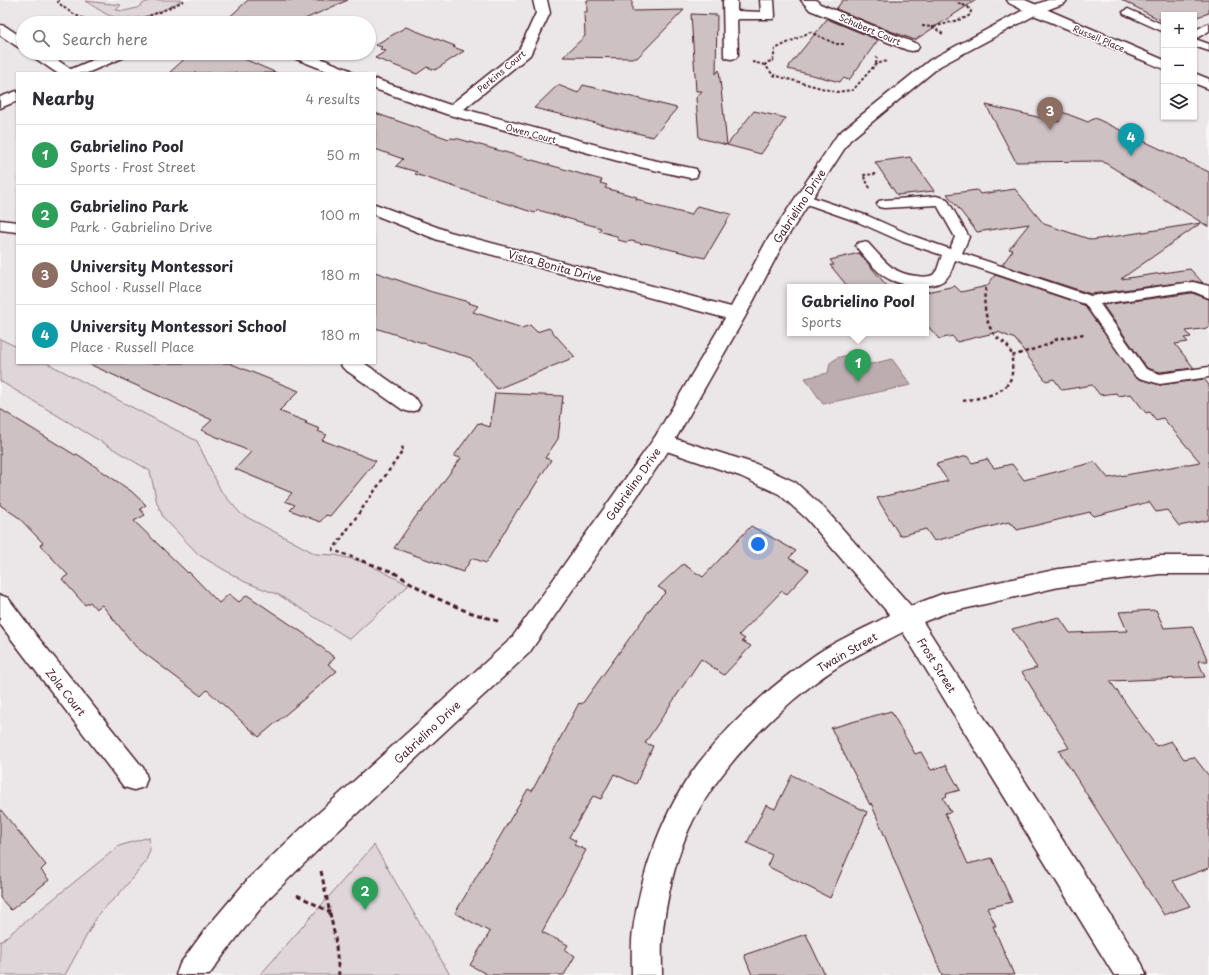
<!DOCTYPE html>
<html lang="en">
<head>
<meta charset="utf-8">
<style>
	body { margin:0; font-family:"Playpen Sans",sans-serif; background:#f2f2f3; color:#2b2b33 }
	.controls { position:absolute; right:12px; top:12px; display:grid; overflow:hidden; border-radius:0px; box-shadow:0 1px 3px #0004 }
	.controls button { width:36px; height:36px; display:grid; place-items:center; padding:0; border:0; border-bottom:1px solid #e1e1e2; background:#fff; color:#2b2b33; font:20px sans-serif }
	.you { position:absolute; left:758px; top:544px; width:14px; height:14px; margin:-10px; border:3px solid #fff; border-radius:50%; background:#1a73e8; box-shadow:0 0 0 6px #1a73e833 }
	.badge { display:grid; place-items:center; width:26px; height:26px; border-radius:50%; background:#ea580c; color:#fff; font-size:13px; font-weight:700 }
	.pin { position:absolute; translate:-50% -33px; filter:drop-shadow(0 1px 2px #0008) }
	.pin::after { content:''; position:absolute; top:21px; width:14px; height:12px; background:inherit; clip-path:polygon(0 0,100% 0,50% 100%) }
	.popup { position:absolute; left:787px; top:284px; width:142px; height:52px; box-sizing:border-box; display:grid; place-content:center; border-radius:0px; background:#fff; filter:drop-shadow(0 1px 3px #0005); font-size:13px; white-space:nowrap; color:#7c7c81 }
	.popup b { font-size:15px; color:#2b2b33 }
	.popup::after { content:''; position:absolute; left:50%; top:100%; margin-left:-8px; border:8px solid transparent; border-top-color:#fff }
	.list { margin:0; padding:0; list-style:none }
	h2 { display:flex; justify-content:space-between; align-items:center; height:52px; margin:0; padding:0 16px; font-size:17px }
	h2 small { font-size:13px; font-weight:400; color:#7c7c81 }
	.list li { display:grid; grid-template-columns:26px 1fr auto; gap:12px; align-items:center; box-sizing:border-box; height:60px; padding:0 16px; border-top:1px solid #e1e1e2 }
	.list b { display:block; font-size:15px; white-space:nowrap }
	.list p { margin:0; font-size:13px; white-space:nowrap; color:#7c7c81 }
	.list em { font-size:13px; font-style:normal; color:#7c7c81 }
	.icon { flex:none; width:22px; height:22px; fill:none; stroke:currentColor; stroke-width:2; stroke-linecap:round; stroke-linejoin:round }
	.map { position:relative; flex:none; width:1209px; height:975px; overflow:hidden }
	.search { position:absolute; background:#fff; box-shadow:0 1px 3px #0004; left:16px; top:16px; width:360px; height:44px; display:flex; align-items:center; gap:10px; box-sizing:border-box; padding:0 14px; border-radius:22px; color:#7c7c81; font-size:15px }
	.panel { position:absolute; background:#fff; box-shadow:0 1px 3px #0004; left:16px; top:72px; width:360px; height:292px; border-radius:0px }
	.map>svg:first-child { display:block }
</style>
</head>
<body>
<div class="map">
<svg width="1209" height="975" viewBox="0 0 1209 975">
	<rect width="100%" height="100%" fill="#f8f6f7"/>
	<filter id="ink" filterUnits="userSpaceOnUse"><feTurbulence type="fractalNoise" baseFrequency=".025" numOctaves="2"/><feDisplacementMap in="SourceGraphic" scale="8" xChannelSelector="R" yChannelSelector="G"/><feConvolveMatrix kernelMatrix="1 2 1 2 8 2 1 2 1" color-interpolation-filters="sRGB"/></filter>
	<g filter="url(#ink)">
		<path fill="#ebe6e8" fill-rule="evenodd" d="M0 0H1209V975H0ZM1164 15H1194V117H1164ZM23 23H369V53H23ZM17 73H375V363H17ZM790 287H926V333H790Z"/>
		<path fill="#ded6d9" stroke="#947a82" d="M153 0H182C160 13 132 26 106 14 99 10 92 5 85 1L121 5 116 10 124 11 137 8 144 3Z
			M0 339 17 347V363H47L197 441 221 491 241 514 316 554 335 555 364 562 409 585 350 639 279 595 245 582 199 555 163 517 157 503 150 471 0 381Z
			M149 837 150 850 145 863 119 894 99 913 65 975H0V942L119 846Z
			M374 845 450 975H260Z"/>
		<path fill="#bdadb0" stroke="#8f747b" d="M843 356 858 357 871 364 892 359 911 385 823 404 805 378 828 373 830 363 837 358Z"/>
		<path fill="#cdc1c4" stroke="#4a1f2b" d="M248 0H348L296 23H223Z
			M587 0H632V11L684 10 637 58 563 57 585 36 584 12H587Z
			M843 0H976L915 40 885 29 836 9Z
			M1122 0H1209V13L1194 18V15H1164V22Z
			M691 14 717 15 716 74 719 70 727 145 699 138 696 98 702 91H696Z
			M827 19 878 40 849 80 843 78 840 82 788 69 790 66H789Z
			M406 27 455 46 453 47 464 51 435 70 427 67 417 74 375 58 386 51 380 49 382 47 375 45Z
			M191 53H230L277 73H169Z
			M558 85 578 93 583 85 677 108 653 137 534 108Z
			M986 105 1059 122 1062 112 1088 122 1095 118 1209 172V227L1102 161 1016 162Z
			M754 111 786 118 761 154 727 145Z
			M375 113 449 139 451 138 459 139 602 180 600 183 607 185 605 188 637 197 636 199 644 201V203L691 215 697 206 731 214 705 258 644 243 643 244 632 241 626 242 618 240 616 236 599 231 601 228 538 210 535 213 415 174 417 172 396 166 403 159 375 149Z
			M910 157 934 191 897 195 875 162Z
			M1015 189 1044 224 1092 240 1201 223 1121 279 1190 269 1203 283 1193 281 1091 294 1002 265 1013 250 1009 249 1029 224 977 232 947 194 977 190 980 194Z
			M859 253 888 287H848L830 265H834L830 260Z
			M375 272 432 292 470 302 469 303 478 306 473 312 522 328 530 325 537 332 549 328 575 357 497 389 471 358 375 328Z
			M995 275 1084 305 1136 378 1160 385 1204 379 1209 385V520L1179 526 1167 510 1156 512 1149 502 1094 516 1090 512 1017 530 1013 524H1010L1009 522 934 541 926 529 900 536 877 498 948 481 936 464 967 456 972 463 987 459 994 468 1012 464 1024 480 1095 462 1108 478 1200 462 1163 418 1156 420 1150 412 1146 413 1131 394 1118 396 1116 393 1100 395 1092 385 1062 390 1054 379 1046 381 1015 339 998 332 957 342 952 336 939 339 926 324V292L955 286 961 292 987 286Z
			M1192 293 1209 299V328L1186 331 1191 337 1184 338 1188 342 1175 344 1194 368 1160 372 1147 368 1103 305Z
			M87 363H229L299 391 279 411 307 422 305 423 320 429 318 431 327 435 322 440 376 461 330 516 326 515 320 522 290 510 295 505 285 501 292 493 235 469 251 452 201 430 212 420Z
			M495 393 563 396 558 439 545 458 551 460 520 509H518L486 563 472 558 463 572 394 548 419 512 420 513 461 458 454 456 478 423 490 427Z
			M0 409 75 455 77 454 131 491 146 505 140 509 145 515 134 521 188 573 189 572 219 603 229 594 239 602 247 595 309 637 335 658 328 664 337 671 259 737 207 690 201 696 136 647 102 605 96 609 90 602 85 605 62 579 68 575 40 545 43 543 18 517 0 505Z
			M751 526 796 551 789 558 809 570 787 594 782 591 739 635 745 639 742 641 751 646 724 675 701 659 645 743 653 746 636 784 614 774 601 799 593 796 569 837 576 841 574 845 586 850 542 932 568 945 565 950 575 956 564 975H488L470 965 490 932 455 913 528 789 532 791 579 703 582 704 654 604 666 592 658 587 683 564 703 577Z
			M1156 610 1164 628 1192 626 1208 661H1198L1205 677 1110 681 1156 746 1171 741 1184 759 1194 757 1209 776V868L1173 881 1190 906 1164 915 1059 751 1069 748 1022 672 1037 668 1012 629 1059 617 1070 633 1127 631 1119 612Z
			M891 711 915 754 921 752 931 770 946 765 960 790 946 794 947 796 943 798 951 812 945 813 968 864 992 858 1012 902 987 908 996 926H993L1014 975H942L871 803 870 805 831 728Z
			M792 775 867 812 830 898 767 866 772 855 747 843 766 805 775 809Z
			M0 809 46 865 41 870 49 880 11 910 0 898Z
			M806 934 825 975H752L744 955Z"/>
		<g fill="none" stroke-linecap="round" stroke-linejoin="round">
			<g stroke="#4a1f2b" stroke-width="3">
				<path id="service" d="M1128 9 1164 25V32L1124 14 1123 12Z
					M1209 23V31L1195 39 1209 44V51L1194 46V31Z
					M803 194 868 216 913 236 950 249 955 237 937 205 884 208 879 207 877 204 879 201 884 200 936 196 947 199 969 237 962 253 1091 296 1193 282 1209 286V298L1192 291 1100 304 1146 369 1160 374 1209 367V377L1160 384 1136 377 1085 304 955 260C953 267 950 277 943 281 928 290 898 286 884 276 874 269 866 258 858 249L856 246 858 243 863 242 868 243C884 260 892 274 917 276 922 277 928 277 933 275L937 270 942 255 903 242 858 222 798 201 796 198 798 195Z"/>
			</g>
			<g stroke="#4a1f2b" stroke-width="3">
				<path id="minor" d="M533 0H547L550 13 530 55 464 109 648 159 696 169 698 173 696 177 690 178 640 167 446 114 375 89V79L450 105 519 50 536 13Z
					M723 0H737V11L761 12 760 0H774L775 16 773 19H737L738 55 736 58 731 59 726 58 724 55Z
					M801 0H816L820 4 917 44 919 47 917 50 912 51 907 50 810 10Z
					M1007 0H1025L1164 60V69L1029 13 1009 3Z
					M109 53H129L127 56 87 73H67L69 70Z
					M287 53H307L350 70 352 73H332L289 56Z
					M1194 73 1209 79V89L1194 83Z
					M17 91V101L0 108V97Z
					M0 220 17 222V232L0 230Z
					M340 363H364L417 400 420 405 417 410 410 412 403 410 343 368Z
					M663 435 756 464 795 482 823 507 911 606 942 594 1059 569 1160 556H1209V574H1160L1059 587 946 613 923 622 1142 964 1146 975H1114L903 632C880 644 855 655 833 670 777 707 708 777 684 841 674 866 666 903 663 930 661 944 662 960 662 975H632C632 960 631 944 633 930 641 873 663 810 698 764 730 723 772 685 815 655 837 640 866 628 890 615L807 519 779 494 740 476 655 447 652 442 655 437Z
					M0 595 8 598 36 635 144 769 147 778 144 787 134 790 124 787 0 624Z"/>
			</g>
			<g stroke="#4a1f2b" stroke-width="3">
				<path id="tertiary" d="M1048 0H1067L1065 3 1039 13 940 66 850 140 784 242 746 315 671 447 529 653 322 846 269 898 227 950 209 975H176L180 964 205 930 249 878 302 828 511 639 655 437 725 318 438 240 375 215V204L450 232 731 307 766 242 838 134 930 60 1029 7Z
					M0 25 5 26 23 38V48L18 47 0 35Z
					M30 53H47L72 70 74 73H57L32 56Z"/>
			</g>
			<path stroke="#4a1f2b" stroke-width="2" stroke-dasharray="3 2" stroke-linecap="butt" d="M59 0 58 2C94 38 146 21 185 0
				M922 26 933 27 943 34
				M934 27 965 18 970 15 971 11 968 7 956 2
				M844 44H836L810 32 775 49 773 61 768 62 765 65 773 75 836 92 853 90 876 64 887 61
				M752 62 765 65
				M876 64 877 57
				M870 188 863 175 877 174"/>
			<path stroke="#4a1f2b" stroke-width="2.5" stroke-dasharray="3.5 3" stroke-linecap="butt" d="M986 288C982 301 986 324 994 334 1002 344 1008 341 1012 356
				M963 401C978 398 1004 396 1011 378 1013 372 1012 363 1012 356L1047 345 1057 339 1084 334
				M365 562 333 550 402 452 403 444"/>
			<path stroke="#4a1f2b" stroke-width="3" stroke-dasharray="5 3.5" stroke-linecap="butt" d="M362 561 393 572 434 597 466 611 501 622
				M321 871 335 937 339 975
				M297 895 330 912"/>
			<use href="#service" fill="#fff" fill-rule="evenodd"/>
			<use href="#minor" fill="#fff" fill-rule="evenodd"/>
			<use href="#tertiary" fill="#fff" fill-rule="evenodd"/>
		</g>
	</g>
	<g text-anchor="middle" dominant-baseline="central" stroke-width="3" stroke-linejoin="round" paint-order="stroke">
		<g font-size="9" fill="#4a1f2b" stroke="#fff">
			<text transform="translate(870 29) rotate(23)">Schubert Court</text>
			<text transform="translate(1099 38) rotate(23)">Russell Place</text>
			<text transform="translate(501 71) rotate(-40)">Perkins Court</text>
			<text transform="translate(531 133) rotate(15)">Owen Court</text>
		</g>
		<g font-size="11" fill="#4a1f2b" stroke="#fff">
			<text transform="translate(799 206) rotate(-57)">Gabrielino Drive</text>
			<text transform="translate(555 266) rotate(15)">Vista Bonita Drive</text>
			<text transform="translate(633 484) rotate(-55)">Gabrielino Drive</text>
			<text transform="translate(847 652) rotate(-30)">Twain Street</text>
			<text transform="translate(937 665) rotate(58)">Frost Street</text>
			<text transform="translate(66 692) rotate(52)">Zola Court</text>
			<text transform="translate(427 732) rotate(-43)">Gabrielino Drive</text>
		</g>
	</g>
</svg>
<div class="controls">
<button>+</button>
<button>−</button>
<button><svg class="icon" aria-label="layers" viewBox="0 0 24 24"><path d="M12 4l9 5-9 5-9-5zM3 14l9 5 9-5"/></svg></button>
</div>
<div class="you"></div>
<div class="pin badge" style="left:858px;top:382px;background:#2e9e5b">1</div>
<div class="popup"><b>Gabrielino Pool</b>Sports</div>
<div class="pin badge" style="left:365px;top:910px;background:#2e9e5b">2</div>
<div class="pin badge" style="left:1050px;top:130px;background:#8d6e63">3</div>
<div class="pin badge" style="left:1131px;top:156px;background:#0f9aa8">4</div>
<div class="search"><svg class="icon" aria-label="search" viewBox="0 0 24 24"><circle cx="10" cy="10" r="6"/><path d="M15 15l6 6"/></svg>Search here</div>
<section class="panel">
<h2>Nearby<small>4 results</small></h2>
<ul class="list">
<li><span class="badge" style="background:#2e9e5b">1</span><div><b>Gabrielino Pool</b><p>Sports · Frost Street</p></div><em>50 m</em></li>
<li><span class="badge" style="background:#2e9e5b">2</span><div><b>Gabrielino Park</b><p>Park · Gabrielino Drive</p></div><em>100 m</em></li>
<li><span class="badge" style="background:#8d6e63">3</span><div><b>University Montessori</b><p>School · Russell Place</p></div><em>180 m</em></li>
<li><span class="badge" style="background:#0f9aa8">4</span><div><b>University Montessori School</b><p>Place · Russell Place</p></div><em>180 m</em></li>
</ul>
</section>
</div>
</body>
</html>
